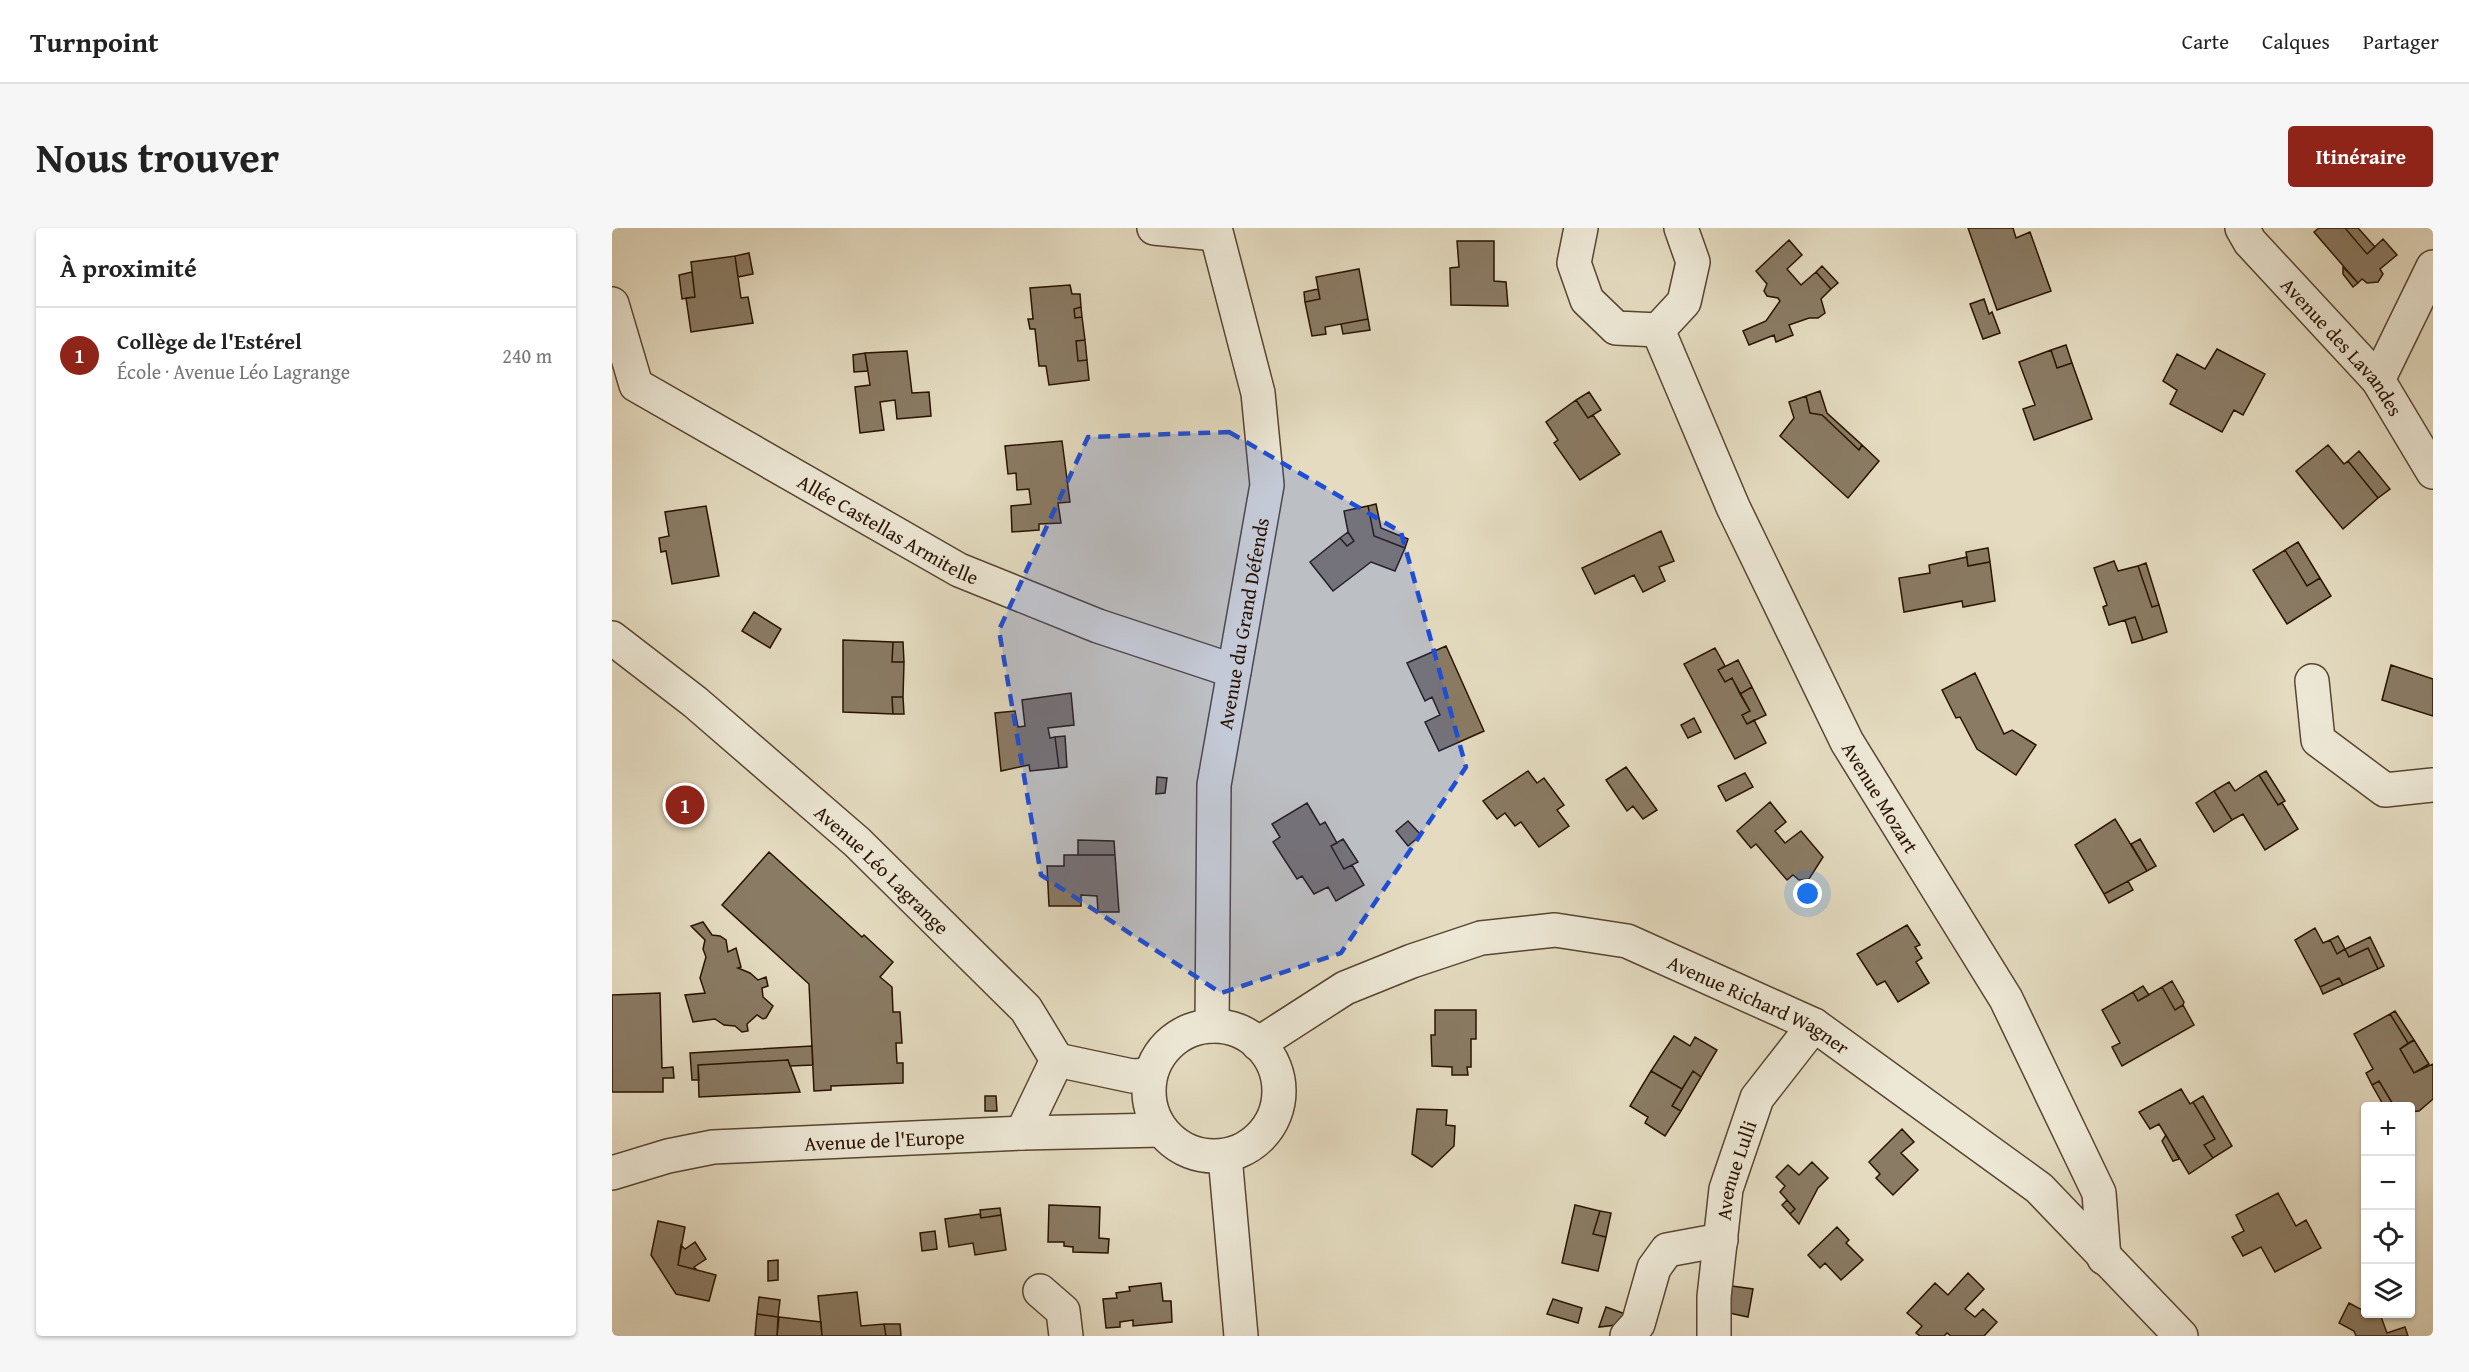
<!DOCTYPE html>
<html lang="fr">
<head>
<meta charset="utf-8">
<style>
	body { margin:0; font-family:"Gentium Book Plus",serif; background:#f6f6f6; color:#222 }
	.controls { position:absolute; right:18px; bottom:18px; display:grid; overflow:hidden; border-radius:6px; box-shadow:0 2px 4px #0004 }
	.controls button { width:54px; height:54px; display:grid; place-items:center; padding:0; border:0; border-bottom:2px solid #e0e0e0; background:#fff; color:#222; font:30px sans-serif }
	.you { position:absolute; left:1196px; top:666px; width:21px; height:21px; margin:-15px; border:4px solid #fff; border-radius:50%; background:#1a73e8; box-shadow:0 0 0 9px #1a73e833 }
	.badge { display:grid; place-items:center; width:39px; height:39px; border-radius:50%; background:#8f2418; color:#fff; font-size:20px; font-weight:700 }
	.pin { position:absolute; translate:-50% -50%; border:3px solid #fff; box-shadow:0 2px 6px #0006 }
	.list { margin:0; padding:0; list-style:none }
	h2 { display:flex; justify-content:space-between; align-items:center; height:78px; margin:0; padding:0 24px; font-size:26px }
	h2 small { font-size:20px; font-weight:400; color:#767676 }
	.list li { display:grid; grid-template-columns:39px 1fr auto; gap:18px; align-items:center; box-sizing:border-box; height:96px; padding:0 24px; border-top:2px solid #e0e0e0 }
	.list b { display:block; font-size:22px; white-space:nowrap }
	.list p { margin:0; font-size:20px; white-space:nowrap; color:#767676 }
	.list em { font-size:20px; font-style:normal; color:#767676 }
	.icon { flex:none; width:33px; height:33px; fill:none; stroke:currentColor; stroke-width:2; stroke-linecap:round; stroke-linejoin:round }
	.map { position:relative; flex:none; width:1821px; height:1108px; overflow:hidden; border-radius:6px }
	header { display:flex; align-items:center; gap:36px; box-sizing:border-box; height:84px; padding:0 30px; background:#fff; border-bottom:2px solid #e0e0e0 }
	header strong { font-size:28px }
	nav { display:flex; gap:33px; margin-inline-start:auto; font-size:21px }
	.intro { display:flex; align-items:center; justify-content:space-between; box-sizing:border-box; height:144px; padding:0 36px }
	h1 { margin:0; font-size:42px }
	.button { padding:15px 27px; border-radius:6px; background:#8f2418; color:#fff; font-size:21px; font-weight:700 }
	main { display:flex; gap:36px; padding:0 36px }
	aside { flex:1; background:#fff; border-radius:6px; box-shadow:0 2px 4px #0004 }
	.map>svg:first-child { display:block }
</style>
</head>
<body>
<header>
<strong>Turnpoint</strong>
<nav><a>Carte</a><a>Calques</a><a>Partager</a></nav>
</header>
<div class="intro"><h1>Nous trouver</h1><a class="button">Itinéraire</a></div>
<main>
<aside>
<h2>À proximité<small></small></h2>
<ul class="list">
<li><span class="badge">1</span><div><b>Collège de l'Estérel</b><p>École · Avenue Léo Lagrange</p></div><em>240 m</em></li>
</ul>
</aside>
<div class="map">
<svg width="1821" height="1108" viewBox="0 0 1821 1108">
	<rect width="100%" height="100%" fill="#e4dbc0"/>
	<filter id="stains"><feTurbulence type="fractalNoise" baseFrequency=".00333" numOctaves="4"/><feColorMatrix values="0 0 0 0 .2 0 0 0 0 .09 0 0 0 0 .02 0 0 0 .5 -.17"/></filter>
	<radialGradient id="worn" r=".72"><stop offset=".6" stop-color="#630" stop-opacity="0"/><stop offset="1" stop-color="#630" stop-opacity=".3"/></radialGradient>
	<path fill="#8a7b64" stroke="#291300" stroke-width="1.5" d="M1356 0H1401L1404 10 1418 4 1439 63 1385 82Z
		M1707 0H1733L1755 26 1771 11 1785 27 1768 41 1771 46 1766 54 1755 55 1750 51 1746 55 1702 4Z
		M1733 0H1746L1763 19 1755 26Z
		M1177 12 1190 27 1175 41 1189 57 1204 44 1219 61 1209 71 1213 85 1206 90H1197L1177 97 1181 107 1164 114 1162 107 1137 117 1131 103 1154 93 1168 73 1166 70 1155 68 1152 63 1155 56 1144 43Z
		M845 13H882V53L894 54 896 78 839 77 838 40 847 39Z
		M137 25 141 46 126 49 123 28Z
		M123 28 129 70 136 69 141 95 79 104 74 70 83 69 79 34Z
		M1210 38 1226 55 1219 61 1204 44Z
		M1731 39 1746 55 1741 59 1731 46Z
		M747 41 756 91 713 99 714 106 700 108 693 74 708 71 704 49Z
		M80 44 83 69 70 71 67 47Z
		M458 57 460 66H468L469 79 462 81 463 90 470 89 473 112 464 113 466 133 475 132 477 152 437 157 434 138H427L423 101H418L416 91H421L418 60Z
		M706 61 708 71 693 74 692 64Z
		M1372 71 1377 86 1380 84 1388 105 1371 111 1358 76Z
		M469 79 470 89 463 90 462 81Z
		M756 91 758 102 731 106 729 96Z
		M473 112 475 132 466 133 464 113Z
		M1454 117 1460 135 1445 140 1439 122Z
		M1605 121 1653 146 1631 187 1622 182 1610 204 1558 176 1565 162 1551 153 1565 126 1593 141Z
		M1439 122 1445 140 1460 135 1480 191 1422 212 1411 181 1423 177 1407 134Z
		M295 123 300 165 317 164 319 188 285 191 283 172 268 174 272 202 248 205 243 159 258 157 253 125Z
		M253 125 256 143 242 144 241 127Z
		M1208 163 1215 185 1250 217 1247 222 1210 187 1198 185 1194 168Z
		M977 164 989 182 976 190 964 172Z
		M1194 168 1198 185 1210 187 1247 222 1250 217 1267 233 1236 270 1168 208 1182 190 1177 174Z
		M964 172 976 190 981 187 1008 226 968 252 942 215 946 212 934 194Z
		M450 213 458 274 446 275 449 295 427 296V302L400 304 399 278 419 276 417 261 405 262 404 245 396 246 393 218Z
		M1716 217 1732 236 1736 233 1766 270 1731 301 1684 243Z
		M1747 223 1778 261 1766 270 1736 233Z
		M764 276 769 300 796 311 793 320 762 308 756 278Z
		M94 278 107 348 60 356 54 323 49 324 47 310 57 308 53 284Z
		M756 278 762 308 793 320 783 343 759 334 721 363 698 334 728 310 735 318 742 313 736 304 732 283Z
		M1049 303 1062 333 1047 339 1053 353 1031 364 1022 347 983 366 970 340Z
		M736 304 742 313 735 318 728 310Z
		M1686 314 1708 350 1695 358 1673 322Z
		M1376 320 1378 334 1356 338 1354 324Z
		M1673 322 1695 358 1708 350 1719 368 1675 396 1641 342Z
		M1355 329 1356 338 1378 334 1383 373 1351 379 1350 373 1292 384 1287 350 1318 345 1317 337Z
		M1502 333 1506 343 1526 338 1540 379 1547 377 1555 404 1531 412 1523 389 1497 397 1491 379 1495 377 1482 340Z
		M1534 335 1547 377 1540 379 1526 338Z
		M142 384 169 401 158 420 130 403Z
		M1523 389 1531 412 1520 415 1513 392Z
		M231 412 281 414 280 434H292L291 469H280L281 486 231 484Z
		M281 414H291L292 434H280Z
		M834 418 872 503 827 523 813 494 828 487 820 469 813 473 795 435Z
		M1103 420 1113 438 1106 442 1113 454 1120 450 1138 483 1130 487 1135 496 1142 492 1154 515 1123 531 1072 436Z
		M1126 432 1140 459 1128 466 1120 450 1113 454 1106 442Z
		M1779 437 1821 451V488L1770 472Z
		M1363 445 1392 506 1400 502 1424 517 1404 547 1365 521 1348 489 1344 490 1330 462Z
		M1140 459 1154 487 1135 496 1130 487 1138 483 1128 466Z
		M459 465 462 497 436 500 438 510 443 509 447 540 418 543 417 537 389 543 383 485 403 483 406 499 413 498 410 472Z
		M280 469H291L292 486H281Z
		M1082 490 1089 504 1076 510 1069 497Z
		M453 508 455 539 447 540 443 509Z
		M1014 539 1045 582 1031 591 1021 578 1015 583 994 552Z
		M916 543 925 555 932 550 952 577 945 582 957 598 927 619 909 594 903 598 893 585 885 591 871 573Z
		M1654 543 1673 573 1666 577 1647 547Z
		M1133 545 1141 559 1114 573 1106 558Z
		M1647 547 1666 577 1670 575 1686 601 1653 622 1631 586 1620 592 1602 563 1617 554 1623 563Z
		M545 549 555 550 553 565 544 566Z
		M1602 563 1620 592 1602 604 1584 575Z
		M1158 574 1174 594 1163 603 1173 615 1189 603 1211 629 1197 651 1187 652 1181 647 1175 652 1144 616 1139 620 1125 603Z
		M695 575 708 597 713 594 725 615 719 618 732 641 740 637 752 657 724 673 716 659 702 666 690 648 685 651 661 614 668 609 660 596Z
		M1503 591 1535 643 1492 666 1463 617Z
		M796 593 809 607 796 618 784 603Z
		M731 611 746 634 732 641 719 618Z
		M1528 611 1544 638 1535 643 1519 616Z
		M466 612 502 613 503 627H466Z
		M157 624 250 709 252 707 281 734 268 749 280 759 281 784H288L290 815H284L285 835H291V855L219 858V862L202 863 197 756 110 677Z
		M452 627H503L507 684H486L485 668 469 667V678H437L435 638H452Z
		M1516 653 1521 662 1497 675 1492 666Z
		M91 694 100 707 108 708 114 712 116 724 124 720 129 739 126 740 138 745 146 752 154 749 156 758 150 760 151 769 161 778 154 790 151 791 145 787 135 796 136 803 130 804 123 798 112 797 103 791 81 794 73 767 93 765 88 750 94 729 91 721 93 712 79 698Z
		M1295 697 1308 717 1303 719 1310 730 1304 734 1317 755 1286 774 1273 753 1265 757 1245 726Z
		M1703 700 1711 715 1718 712 1725 726 1733 721 1737 729 1756 720 1766 741 1731 757 1727 750 1708 759 1683 712Z
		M1726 708 1733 721 1725 726 1718 712Z
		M1758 709 1772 738 1766 741 1756 720 1737 729 1733 721Z
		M1727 750 1731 757 1711 766 1708 759Z
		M1560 753 1572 774 1571 777 1563 782 1550 759Z
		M1531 758 1537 767 1526 773 1521 764Z
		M1550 759 1563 782 1571 777 1582 797 1510 838 1500 819 1508 815 1490 782 1521 764 1526 773Z
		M48 765 50 840 61 839 62 850H51V864H0V767Z
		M823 782H864V811H859V839H855L856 847H840V839L820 838 819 807H823Z
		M1783 783 1802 812 1796 815 1778 786Z
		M1778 786 1796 815 1788 821 1802 845 1821 836V871L1807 883 1798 884V878H1782L1767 853 1760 857 1754 845 1761 841 1742 806Z
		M1062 808 1078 818 1083 809 1105 822 1089 849 1081 843 1070 861 1039 843Z
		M1802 812 1817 836 1802 845 1788 821Z
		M200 818 201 837 178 838 176 832 86 837 87 852H80L78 825Z
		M176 832 188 864 87 869 86 837Z
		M1039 843 1070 861 1060 878 1069 883 1053 908 1033 895 1036 889 1018 878Z
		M1081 843 1089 849 1069 883 1060 878Z
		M1767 853 1782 878H1772L1760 857Z
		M1569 861 1578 876 1581 874 1603 911 1592 917 1601 930 1577 946 1547 896 1538 901 1527 884Z
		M373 868H384L385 883H373Z
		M1591 868 1620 918 1601 930 1592 917 1603 911 1581 874Z
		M805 881 835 882 834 897 843 898 842 918 820 939 800 926Z
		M1290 901 1302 914 1289 925 1306 942 1281 967 1264 950 1268 946 1257 934Z
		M1554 907 1567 931 1561 933 1550 913Z
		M1200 934 1216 950 1206 960 1187 996 1178 986 1183 981 1168 964 1173 958 1164 949 1176 937 1187 947Z
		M1666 965 1684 998 1694 992 1709 1020 1663 1044 1649 1019 1631 1028 1620 1009 1632 1003 1624 987Z
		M1175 972 1183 981 1178 986 1170 977Z
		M437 977 488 979 487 1010 497 1011 496 1025 461 1024V1019L452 1018V1014H436Z
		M963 977 988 983 981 1006 994 1009 986 1043 950 1035Z
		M388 980 389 987 369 990 368 982Z
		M988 983 999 985 994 1009 981 1006Z
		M368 986 369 990 389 987 394 1022 363 1027 361 1015 337 1019 333 991Z
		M46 993 73 999 66 1037 104 1047 97 1073 64 1066 39 1027Z
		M1225 999 1237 1012 1234 1015 1251 1032 1229 1052 1213 1035 1208 1040 1196 1027Z
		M323 1003 325 1021 310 1023 308 1005Z
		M83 1014 94 1031 82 1039 85 1042 66 1037 69 1017 73 1021Z
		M166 1032V1052L156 1053V1033Z
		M1356 1045 1372 1061 1353 1081 1363 1089 1371 1081 1385 1094 1372 1108H1339L1335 1105 1332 1108H1308L1304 1105 1310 1098 1295 1085 1323 1055 1336 1067Z
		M549 1055 551 1073H559L560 1094 521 1098V1092L508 1094V1099L494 1100 491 1071 505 1070 504 1065 518 1063 517 1059Z
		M1120 1058 1141 1061 1136 1089 1117 1085Z
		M245 1064 249 1098 272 1096 274 1108H210L206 1068Z
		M147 1069 168 1072 166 1089 145 1086Z
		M941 1071 970 1080 966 1095 935 1086Z
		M1737 1075 1750 1082 1754 1081V1086H1768L1775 1105 1793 1099 1796 1108H1744L1742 1103 1727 1095Z
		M994 1079 1016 1087 1013 1096 987 1099Z
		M145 1086 166 1089 165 1108H143Z
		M167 1089 209 1094 210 1108H165Z
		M272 1096H288L289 1108H274Z"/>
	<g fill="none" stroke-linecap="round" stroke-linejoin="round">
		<g stroke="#584530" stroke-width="36">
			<g id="minor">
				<path d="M542 0 604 6"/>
				<path d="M969 0 962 35 975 72 1004 100 1046 102 1072 74 1081 34 1069 0"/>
				<path id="s1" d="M1630 0 1638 14 1766 152 1821 244"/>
				<path id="s2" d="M0 76 24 157 347 342 486 398 622 443"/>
				<path id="s3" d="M1046 102 1121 279 1235 514 1394 771 1487 965 1492 1030"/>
				<path d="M1766 152 1821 39"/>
				<path id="s4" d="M0 410 83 474 245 614 414 781 445 832 520 848 538 847"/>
				<path d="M1700 453 1706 512 1773 562 1821 557"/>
				<path id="s5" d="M600 798 602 557 655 257 646 165 603 0"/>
				<circle cx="602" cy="863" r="65"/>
				<path id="s6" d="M646 816 733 760 800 733 869 710 943 702 1015 713 1202 797 1427 960 1569 1108"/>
				<path d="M410 905 445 832"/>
				<path d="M613 928 629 1108"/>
				<path id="s7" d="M0 945 56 928 101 919 410 905 549 902"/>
				<path d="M428 1063 451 1083 454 1108"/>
				<path d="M1015 1108 1026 1096 1042 1040 1055 1022 1109 1012"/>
				<path id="s8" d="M1102 1108V1069L1114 961 1145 870 1202 797"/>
			</g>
		</g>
		<use href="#minor" stroke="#ede8d6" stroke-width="33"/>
	</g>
	<path fill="#1d4ed8" fill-opacity="0.2" stroke="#1d4ed8" stroke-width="4.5" stroke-dasharray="12 8" stroke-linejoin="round" d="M617 204 789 304 854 539 729 725 609 765 429 647 387 402 476 209Z"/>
	<g text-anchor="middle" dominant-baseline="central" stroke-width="5" stroke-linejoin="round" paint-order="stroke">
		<g font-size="20" fill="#291300" stroke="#ede8d6">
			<text stroke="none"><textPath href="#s1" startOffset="156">Avenue des Lavandes</textPath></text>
			<text stroke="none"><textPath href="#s2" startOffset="375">Allée Castellas Armitelle</textPath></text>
			<text stroke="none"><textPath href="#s5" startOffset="405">Avenue du Grand Défends</textPath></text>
			<text stroke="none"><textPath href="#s3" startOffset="518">Avenue Mozart</textPath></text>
			<text stroke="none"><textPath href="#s4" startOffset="356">Avenue Léo Lagrange</textPath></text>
			<text stroke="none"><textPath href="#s6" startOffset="542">Avenue Richard Wagner</textPath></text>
			<text stroke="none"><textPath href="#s7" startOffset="276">Avenue de l'Europe</textPath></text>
			<text stroke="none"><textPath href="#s8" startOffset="168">Avenue Lulli</textPath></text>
		</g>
	</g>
	<rect width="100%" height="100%" filter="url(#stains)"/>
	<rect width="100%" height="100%" fill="url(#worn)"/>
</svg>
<div class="controls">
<button>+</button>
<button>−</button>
<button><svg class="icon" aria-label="locate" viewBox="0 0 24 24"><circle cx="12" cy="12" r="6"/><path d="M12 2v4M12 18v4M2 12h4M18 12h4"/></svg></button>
<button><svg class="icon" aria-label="layers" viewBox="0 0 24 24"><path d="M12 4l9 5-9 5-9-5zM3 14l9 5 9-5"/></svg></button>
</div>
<div class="you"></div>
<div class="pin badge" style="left:73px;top:577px">1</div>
</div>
</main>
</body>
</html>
